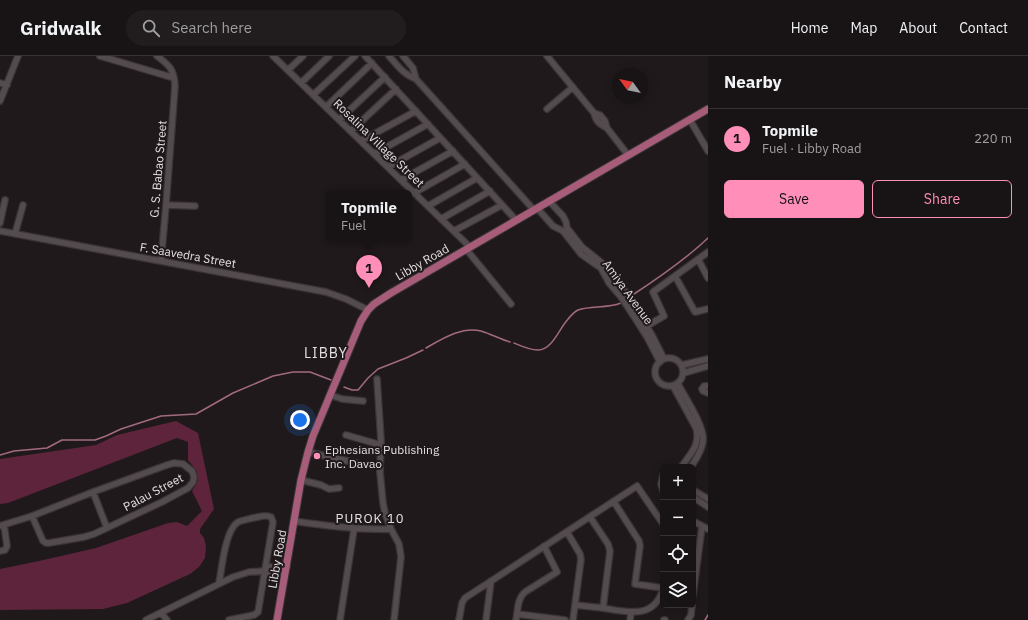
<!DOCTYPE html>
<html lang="en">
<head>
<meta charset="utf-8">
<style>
	body { margin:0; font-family:"IBM Plex Sans",sans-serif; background:#211c1d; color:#f1f3f6 }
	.controls { position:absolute; right:12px; bottom:12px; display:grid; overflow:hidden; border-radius:6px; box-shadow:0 2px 10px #0003 }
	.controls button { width:36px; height:36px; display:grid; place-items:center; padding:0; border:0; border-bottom:1px solid #363234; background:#181314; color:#f1f3f6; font:20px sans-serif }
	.compass { position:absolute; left:612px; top:12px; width:36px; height:36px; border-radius:50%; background:#181314; box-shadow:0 2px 10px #0003; rotate:303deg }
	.you { position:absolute; left:300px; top:364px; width:14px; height:14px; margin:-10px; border:3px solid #fff; border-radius:50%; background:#1a73e8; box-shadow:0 0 0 6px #1a73e833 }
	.badge { display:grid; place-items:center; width:26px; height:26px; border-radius:50%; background:#ff8eb9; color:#111; font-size:13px; font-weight:700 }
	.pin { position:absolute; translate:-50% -33px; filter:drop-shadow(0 1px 2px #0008) }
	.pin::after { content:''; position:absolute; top:21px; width:14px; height:12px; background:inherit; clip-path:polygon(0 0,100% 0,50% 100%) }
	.popup { position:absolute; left:326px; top:134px; width:86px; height:52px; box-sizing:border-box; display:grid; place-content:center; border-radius:6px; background:#181314; filter:drop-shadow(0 1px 3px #0005); font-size:13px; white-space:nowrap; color:#9f9ea0 }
	.popup b { font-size:15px; color:#f1f3f6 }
	.popup::after { content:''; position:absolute; left:50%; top:100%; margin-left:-8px; border:8px solid transparent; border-top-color:#181314 }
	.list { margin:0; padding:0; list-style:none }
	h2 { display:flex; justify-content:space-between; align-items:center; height:52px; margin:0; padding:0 16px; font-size:17px }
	h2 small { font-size:13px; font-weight:400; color:#9f9ea0 }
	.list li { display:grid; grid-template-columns:26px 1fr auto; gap:12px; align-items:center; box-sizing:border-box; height:60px; padding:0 16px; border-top:1px solid #363234 }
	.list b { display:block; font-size:15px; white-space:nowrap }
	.list p { margin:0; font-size:13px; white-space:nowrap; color:#9f9ea0 }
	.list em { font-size:13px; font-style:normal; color:#9f9ea0 }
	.actions { display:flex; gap:8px; padding:12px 16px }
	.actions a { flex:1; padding:9px 0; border:1px solid #ff8eb9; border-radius:6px; text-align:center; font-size:14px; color:#ff8eb9 }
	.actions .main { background:#ff8eb9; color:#111 }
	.icon { flex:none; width:22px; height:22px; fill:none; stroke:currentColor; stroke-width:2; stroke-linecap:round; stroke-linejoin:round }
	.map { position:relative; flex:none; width:708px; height:564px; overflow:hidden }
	header { display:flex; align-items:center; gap:24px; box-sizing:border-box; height:56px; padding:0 20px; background:#181314; border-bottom:1px solid #363234 }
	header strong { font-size:19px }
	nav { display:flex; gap:22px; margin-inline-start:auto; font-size:14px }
	.search { width:280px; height:36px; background:#211c1d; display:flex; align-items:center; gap:10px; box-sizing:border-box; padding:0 14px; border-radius:22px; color:#9f9ea0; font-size:15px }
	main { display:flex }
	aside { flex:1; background:#181314 }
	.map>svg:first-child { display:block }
</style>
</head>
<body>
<header>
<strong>Gridwalk</strong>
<div class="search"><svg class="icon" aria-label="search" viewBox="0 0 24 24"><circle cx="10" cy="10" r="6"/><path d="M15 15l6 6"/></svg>Search here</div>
<nav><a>Home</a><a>Map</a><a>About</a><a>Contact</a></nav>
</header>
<main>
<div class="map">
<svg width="708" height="564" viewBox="0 0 708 564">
	<rect width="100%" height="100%" fill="#20191b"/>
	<path fill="#5d243b" d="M176 365 198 377 214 453 200 473V477L204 482 206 490 205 502 199 511 190 518 127 547 103 553 0 554V513L39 505 96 492 168 467 177 466 187 470 202 455 192 435 197 427 198 422 196 414 188 404V386L177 382 8 447 0 448V403L96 389 117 379Z"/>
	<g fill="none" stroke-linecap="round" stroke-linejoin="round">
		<path stroke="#a26a81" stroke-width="1.5" d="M631 240C657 223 685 204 708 182
			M514 287C521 290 530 294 538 294 551 294 558 276 565 267 569 262 572 257 578 254 591 249 606 253 621 247
			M426 292C442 283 462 270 481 275 491 278 500 283 510 286
			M344 331 352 334H358L368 322 378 313 406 302 423 294
			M0 399 14 395 47 392 62 384H95L106 380 121 373 161 360 196 358 233 337 273 320 293 316H310L331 324
			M705 564 708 559"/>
		<g stroke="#3a3536" stroke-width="8">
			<path id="minor" d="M100 0 174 22
				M157 0C170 10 174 13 175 30L166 149 161 205
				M273 0 470 191
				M365 0 516 164
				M389 0C397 9 404 19 416 23
				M403 0 413 12 416 23 534 154
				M547 0 594 57C596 65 599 68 607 72
				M288 14 303 0
				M0 27 7 29
				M301 27 329 0
				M313 39 355 0
				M0 45 18 0
				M326 51 372 7
				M547 53 573 31
				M594 57 600 59 605 65 607 72 628 99
				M339 64 385 21
				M690 64 708 95
				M351 75 396 33
				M361 85 416 55
				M374 98 428 68
				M388 111 440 82
				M401 124 453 95
				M414 137 465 108
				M549 145 563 160 566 166 567 172 582 191 602 207 616 221 652 279 664 303
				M166 149 195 150
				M428 150 477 122
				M537 152 553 170 563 175 581 198 595 208 601 212 609 227 621 241 635 262 647 281 660 306
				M441 163 490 135
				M0 167 5 144
				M0 175 326 236 346 243 368 254
				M454 175 502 149
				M15 178 23 149
				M466 193 511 248
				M698 203 708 222
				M675 220 695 256 708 253
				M645 271 664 260 653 236 708 196
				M655 316a14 14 0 1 1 28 0a14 14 0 1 1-28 0Z
				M682 309 708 303
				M684 317 708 310
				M377 323 381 384 380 416 383 447 385 457 391 473 399 488 401 501 394 564
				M678 328C685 341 705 371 703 385 702 395 696 403 691 411
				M673 330 696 372C701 388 690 399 681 411
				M708 330H704L702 333 703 335 708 337
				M330 339 342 343 363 345
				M346 379 381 389
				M308 396 356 407
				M663 419 661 428 663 435
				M301 424 321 429 329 433 339 432
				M693 434 708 443
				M93 436 107 472
				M693 441 708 451
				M614 446 639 485 640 490 635 528 663 532
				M590 461 608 488 610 495 603 552
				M294 465C326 470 358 474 391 473
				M693 465 708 473
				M0 470 32 460 93 436 167 409 174 407 183 408 192 415 194 421 193 426 188 432 162 446 94 478 84 481 49 487H46L43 485 32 460
				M567 476 580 498 581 503 573 564
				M0 495 5 494 7 490 4 469
				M264 515 269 519H285
				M219 527C222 512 225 474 238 466 243 464 249 463 253 462 259 461 266 458 271 461L273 466 258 556 254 559 229 564
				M693 539 702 470
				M575 549C584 550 594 551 603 552 627 556 654 564 663 533
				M161 557 167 564
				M517 558 565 564
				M146 564 233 521 249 516 264 515 270 511 287 510
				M340 564 354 473
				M459 564 462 547 465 542 637 430 663 468
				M486 564 491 525
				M516 564C518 554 517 543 525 536L557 516 544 490
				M630 564 631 557
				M664 564H665
				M688 564 691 559 692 549"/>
		</g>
		<g stroke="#3a3536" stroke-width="9">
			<path id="major" d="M277 564 301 424 308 396 313 380 361 265 368 254 374 248 391 237 708 53"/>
		</g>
		<use href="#minor" stroke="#544b4e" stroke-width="5.5"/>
		<use href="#major" stroke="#a75c7a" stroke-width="7"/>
	</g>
	<circle fill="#ff8eb9" stroke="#20191b" stroke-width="1.5" cx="317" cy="400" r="4"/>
	<g text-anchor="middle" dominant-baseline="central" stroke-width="4" stroke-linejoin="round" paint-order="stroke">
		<g font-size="12" fill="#e4dfe0" stroke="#20191b">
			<text transform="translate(379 87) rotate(44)">Rosalina Village Street</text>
			<text transform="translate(158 113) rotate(-85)">G. S. Babao Street</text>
			<text transform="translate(188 199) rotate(10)">F. Saavedra Street</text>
			<text transform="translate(422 206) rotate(-30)">Libby Road</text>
			<text transform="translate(628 236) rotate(54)">Amiya Avenue</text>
			<text transform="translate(153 436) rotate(-28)">Palau Street</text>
			<text transform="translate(277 503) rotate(-80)">Libby Road</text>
		</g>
		<g font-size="12" fill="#e4dfe0" stroke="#20191b" text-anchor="start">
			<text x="325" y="393">Ephesians Publishing<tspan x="325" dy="14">Inc. Davao</tspan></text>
		</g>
		<g font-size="13" letter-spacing="1" fill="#e4dfe0" stroke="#20191b">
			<text x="370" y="462">PUROK 10</text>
		</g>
		<g font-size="14" letter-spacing="1" fill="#e4dfe0" stroke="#20191b">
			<text x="326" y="297">LIBBY</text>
		</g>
	</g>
</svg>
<div class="controls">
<button>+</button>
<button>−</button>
<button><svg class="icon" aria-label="locate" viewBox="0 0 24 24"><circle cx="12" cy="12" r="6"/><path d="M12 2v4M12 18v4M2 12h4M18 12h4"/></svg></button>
<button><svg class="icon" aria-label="layers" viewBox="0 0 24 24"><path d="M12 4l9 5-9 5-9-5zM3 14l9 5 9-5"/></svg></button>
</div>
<svg class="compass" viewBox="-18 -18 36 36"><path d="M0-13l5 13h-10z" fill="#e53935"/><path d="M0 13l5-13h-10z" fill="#9f9ea0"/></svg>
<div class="you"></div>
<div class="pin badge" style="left:369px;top:232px">1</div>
<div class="popup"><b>Topmile</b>Fuel</div>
</div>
<aside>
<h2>Nearby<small></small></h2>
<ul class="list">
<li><span class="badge">1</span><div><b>Topmile</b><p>Fuel · Libby Road</p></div><em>220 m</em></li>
</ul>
<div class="actions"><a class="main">Save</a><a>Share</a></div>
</aside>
</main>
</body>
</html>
